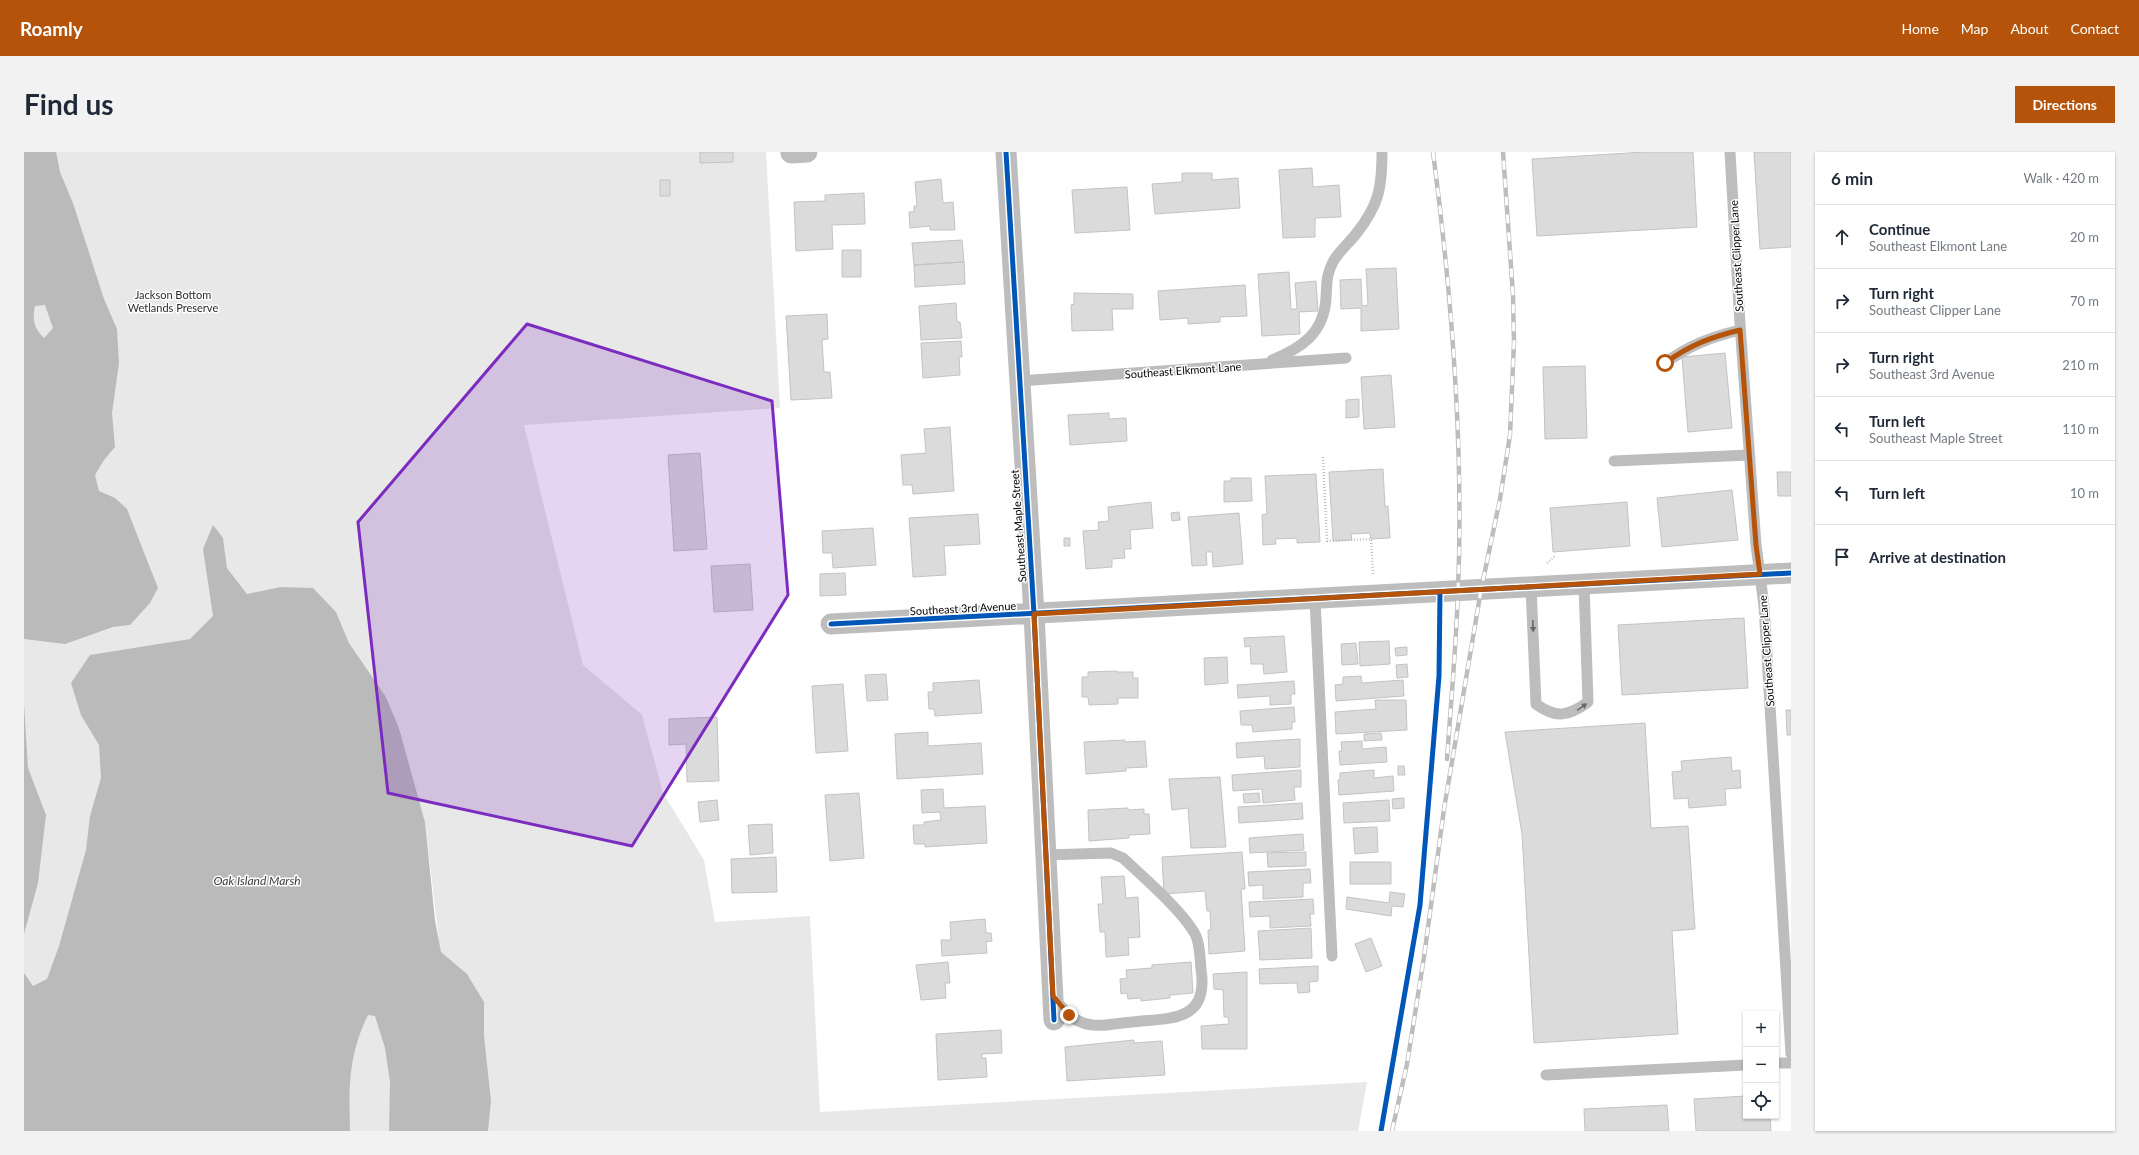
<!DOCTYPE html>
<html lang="en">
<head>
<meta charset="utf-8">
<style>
	body { margin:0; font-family:Lato,sans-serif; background:#f2f2f3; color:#1f2937 }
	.controls { position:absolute; right:12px; bottom:12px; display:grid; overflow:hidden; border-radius:0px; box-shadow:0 1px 3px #0004 }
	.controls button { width:36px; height:36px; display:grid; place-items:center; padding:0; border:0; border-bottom:1px solid #e0e1e3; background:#fff; color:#1f2937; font:20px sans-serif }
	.stop { position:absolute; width:12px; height:12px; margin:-9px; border:3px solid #b45309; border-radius:50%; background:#fff }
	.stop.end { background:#b45309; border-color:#fff; box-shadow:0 1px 4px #0008 }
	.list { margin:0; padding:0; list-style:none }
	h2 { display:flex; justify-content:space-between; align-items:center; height:52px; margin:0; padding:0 16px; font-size:17px }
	h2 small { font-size:13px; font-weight:400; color:#747a83 }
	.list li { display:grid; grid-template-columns:26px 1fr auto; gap:12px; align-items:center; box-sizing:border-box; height:64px; padding:0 16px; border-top:1px solid #e0e1e3 }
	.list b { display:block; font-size:15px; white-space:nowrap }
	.list p { margin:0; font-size:13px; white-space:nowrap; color:#747a83 }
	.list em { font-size:13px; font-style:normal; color:#747a83 }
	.icon { flex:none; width:22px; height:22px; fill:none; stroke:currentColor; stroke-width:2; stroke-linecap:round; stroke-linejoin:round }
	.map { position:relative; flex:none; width:1767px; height:979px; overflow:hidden; border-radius:0px }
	header { display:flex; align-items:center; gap:24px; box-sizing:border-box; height:56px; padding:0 20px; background:#b45309; color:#fff }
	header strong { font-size:19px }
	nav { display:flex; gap:22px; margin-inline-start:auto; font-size:14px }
	.intro { display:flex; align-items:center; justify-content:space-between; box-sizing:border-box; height:96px; padding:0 24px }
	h1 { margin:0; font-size:28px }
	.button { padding:10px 18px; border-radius:0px; background:#b45309; color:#fff; font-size:14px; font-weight:700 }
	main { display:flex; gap:24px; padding:0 24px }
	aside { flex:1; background:#fff; border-radius:0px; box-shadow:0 1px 3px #0004 }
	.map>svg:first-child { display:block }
</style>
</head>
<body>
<header>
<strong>Roamly</strong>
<nav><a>Home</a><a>Map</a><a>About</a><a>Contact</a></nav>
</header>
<div class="intro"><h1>Find us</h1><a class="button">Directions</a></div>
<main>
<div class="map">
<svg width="1767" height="979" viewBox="0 0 1767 979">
	<rect width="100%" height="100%" fill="#fff"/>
	<path fill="#e8e8e8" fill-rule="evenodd" d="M0 0H742L756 256 500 273 559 513 618 563 639 641 680 708 691 770 786 764 796 960 1343 930 1334 979H0ZM199 386 203 416 223 442 256 435 312 460 325 491 362 545 375 576 401 670 415 789 220 802Z"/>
	<path fill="#bababa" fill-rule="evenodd" d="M0 0H32L36 20 49 51 80 147 93 177 95 211 88 261 91 295 80 308 71 323 75 339 91 346 103 357 134 436 126 451 106 473 89 475 41 492 0 487ZM21 153 29 176 20 186C10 176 8 168 11 154Z
		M189 373 199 386 203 416 223 442 256 435 289 436 312 460 325 491 362 545 375 576 401 670 411 768 417 800 443 822 460 850V884L467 949 464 979H365L366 930 361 896 351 864 344 863C324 904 325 935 326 979H0V821L9 834 23 827 35 794 62 698 66 664 77 626 75 593 57 563 47 531 66 503 166 487 189 464 179 397Z
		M0 551 4 616 22 663 14 731 0 782Z"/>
	<path fill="#dbdbdb" stroke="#c3c3c3" d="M676 0H709V10L676 11Z
		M1621 0H1669L1673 75 1513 84 1508 7Z
		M1730 0H1767V95L1736 97Z
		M1288 16 1289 35 1315 33 1317 65 1291 66V85L1259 86 1255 18Z
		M1158 21H1188V28L1214 26 1216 56 1131 62 1128 32 1158 30Z
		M917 27 919 51 929 50 931 78H906V74L886 76 885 60H890V54H893L891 30Z
		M636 28H646V44H636Z
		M1103 35 1106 78 1051 81 1048 38Z
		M840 41 841 72 808 73 809 97 772 99 770 50 801 49V43Z
		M938 88 940 110 890 113 888 91Z
		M818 98H837V125H818Z
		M940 110 941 132 891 135 890 113Z
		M1372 116 1375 177 1337 179V156L1317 157 1316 128 1337 127 1338 154 1344 153 1342 117Z
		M1265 120 1267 157H1273L1271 131 1292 129 1294 159 1275 160 1276 182 1238 184 1234 122Z
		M1221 133 1223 164 1196 165V170L1164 172V166L1136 168 1134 139Z
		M1050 141 1109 142V157H1088L1089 178 1048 179 1047 153 1050 152Z
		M932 151 933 170H936L938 186 897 188 895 154Z
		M803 162 804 187 798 188 800 220H806L808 246 767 248 762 164Z
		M937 189 938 205H935L936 223 899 226 897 191Z
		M1701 201 1708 276 1664 280 1658 205Z
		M1561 214 1563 286 1521 287 1519 215Z
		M1367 223 1371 275 1340 277 1337 225Z
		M1335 247V265L1322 266V248Z
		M1085 261V267L1102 266 1103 289 1046 293 1044 263Z
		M926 275 930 339 889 342 888 333H879L877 303 902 301 900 277Z
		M676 301 683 397 650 399 644 303Z
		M1359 317 1361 355 1364 354 1366 386 1347 387 1346 381 1327 382 1328 388 1309 389 1305 320Z
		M1753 320H1767V344H1754Z
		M1292 322 1296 390 1273 391V386L1251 387 1252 392 1239 393 1238 363 1243 362 1241 324Z
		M1207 326H1227L1228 349 1200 350V329H1207Z
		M1708 338 1714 388 1638 395 1633 346Z
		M1127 350 1129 376 1106 378 1107 397H1100L1101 406 1088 407V415L1062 417 1059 379 1075 378 1074 370 1085 369 1084 355Z
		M1603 350 1606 394 1529 400 1526 356Z
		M1155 360 1156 368 1148 369 1147 361Z
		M1215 361 1219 412 1189 415 1188 400H1182L1183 413 1168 414 1164 365Z
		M954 362 956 392 920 394 922 423 889 425 885 366Z
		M849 376 852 413 809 416 808 401H799L798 379Z
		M1040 386H1046V394H1040Z
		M726 412 729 458 690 460 687 414Z
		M821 421 822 443 796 444V422Z
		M1720 466 1724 536 1598 543 1594 473Z
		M1260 484 1263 520 1240 522 1239 512H1227L1226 494 1221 495 1220 486Z
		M1365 489 1366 512 1336 514 1335 490Z
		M1332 491 1334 512 1318 513 1317 492Z
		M1383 495V503L1372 504 1371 496Z
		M1203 505 1204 531 1181 533 1180 506Z
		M1383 512 1384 525 1373 526 1372 513Z
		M1092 519 1093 520H1109V526H1114V546H1094V552L1065 553 1064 545H1058V525H1064V520Z
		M862 522 864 548 843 549 841 523Z
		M1337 524 1338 531 1379 528 1380 544 1312 549 1311 533 1319 532V525Z
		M955 528 958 561 911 564 910 557H905L904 540H909V531Z
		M1270 529 1271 542H1267V552L1246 553V544L1214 546 1213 533Z
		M819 532 824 599 792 601 788 534Z
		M1351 548H1382L1383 578 1312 582 1311 560 1352 557Z
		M1270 555 1271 570H1268V577L1229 580 1228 573H1217L1216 559Z
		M1762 558H1767V583H1763Z
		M693 565 695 629 663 630 662 592 645 593V567Z
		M1621 571 1627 676 1664 674 1671 777 1648 779 1654 882 1510 891 1498 682 1481 580Z
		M904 580V594L957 591 959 622 873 627 871 582Z
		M1357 581 1358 588 1340 589V582Z
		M1276 587V615L1241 617 1240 604 1213 606 1212 591Z
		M1101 588V590L1121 589 1123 615 1102 616V619L1062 622 1060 590Z
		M1338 589V597L1362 595 1363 610 1316 613 1315 599H1318L1317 590Z
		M1707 605 1708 619 1716 618 1717 636 1701 637 1702 653 1665 656 1664 646 1650 647 1648 620 1658 619 1657 609Z
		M1374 614H1380L1381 623H1374Z
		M1277 618V635H1270L1271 648 1239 651 1238 637 1209 639 1208 623Z
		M1350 618V626L1369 624 1370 639 1315 643 1314 628H1316V621Z
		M1196 625 1202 695 1167 696 1164 656 1148 658 1145 627Z
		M919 637 920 656 961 654 963 691 901 695V692H890L889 673H900V670L917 668 916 660 898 661 897 638Z
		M835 641 840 706 806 709 801 643Z
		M1235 641 1236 650 1220 651 1219 642Z
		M1380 646V656L1369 657 1368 647Z
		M693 648 695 668 676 670 674 650Z
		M1365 648 1366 669 1320 671 1319 651Z
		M1278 651 1279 667 1215 671 1214 655Z
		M1104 656V658L1120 657V662H1125L1126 682 1105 683V686L1065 689 1064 658Z
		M748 672 749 701 726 703 724 673Z
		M1353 675 1354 700 1331 702 1329 676Z
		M1279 682 1280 698 1226 701 1225 686Z
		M1218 700 1221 737H1217L1221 799 1185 802 1184 778H1187L1186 759H1183L1181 739 1140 742 1138 705Z
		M1282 700V714L1244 715 1243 701Z
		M752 705 753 740 708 741 707 707Z
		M1326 710H1367V732H1326Z
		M1286 717 1287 731H1279V745L1239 747V733L1225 734 1224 720Z
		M1100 724 1102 746 1114 745 1116 785 1104 786 1105 803 1082 805 1081 780H1076L1074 752H1079L1077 725Z
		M1366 740 1381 742 1379 755 1368 754 1367 764 1322 757 1323 745 1365 751Z
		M1289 747 1290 762H1286L1287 774 1246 776V764L1226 765 1225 750Z
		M961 767 962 781H967L968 789 962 790 963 801 918 804 917 788H927L926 770Z
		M1287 776 1288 806 1236 808 1234 779Z
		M1347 786 1358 814 1342 820 1331 792Z
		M924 810 926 831H921L922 846 897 848 892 813Z
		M1167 810 1169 841 1146 843V846L1117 849V846L1104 847 1103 841 1097 842 1096 827 1103 826 1102 818 1128 816V813Z
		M1294 814V829L1285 830 1286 840 1274 841 1273 831 1236 832 1235 817Z
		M1223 820V897H1178L1177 874 1205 872 1204 865H1200L1199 838 1190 837 1189 822Z
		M977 878 978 901 958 902V906H962L963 925 914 928 912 882Z
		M1110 888V891L1138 889 1141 923 1043 929 1041 895Z
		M1722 944V964H1746L1747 979H1672L1670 947Z
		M1643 953 1645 979H1561L1560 957Z"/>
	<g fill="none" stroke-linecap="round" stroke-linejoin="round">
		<path stroke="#c2c2c2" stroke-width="2.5" stroke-dasharray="1 2" stroke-linecap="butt" d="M1299 305 1303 389 1347 387 1349 422
			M1523 411 1532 403"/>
		<path stroke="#bdbdbd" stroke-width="11" d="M1706 0 1716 172 1732 393 1740 454 1767 902
			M1248 208C1278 196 1300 181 1302 146 1303 132 1302 123 1309 110 1314 100 1325 91 1332 82 1355 53 1358 36 1358 0
			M1641 211C1666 193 1687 185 1716 178
			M995 229 1322 206
			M1590 309 1725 303
			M1507 435 1512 552C1532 567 1545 564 1564 550L1560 432
			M1291 447 1308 804
			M1021 703 1087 701 1099 706C1119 725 1161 761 1172 784 1176 793 1176 807 1177 817 1185 870 1147 866 1108 870 1092 871 1072 877 1057 870 1045 866 1038 855 1030 846
			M1752 911H1767
			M1522 923 1722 913"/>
		<path stroke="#bdbdbd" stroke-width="21" d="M982 0 1010 462 1030 868
			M767 1 783 0
			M807 472 1767 421"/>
		<g stroke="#bdbdbd" stroke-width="4.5">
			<path id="rail" d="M1409 0C1428 145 1440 292 1434 439 1432 495 1427 551 1423 607
				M1368 979 1383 912 1400 805 1420 657 1457 438 1476 347 1486 283 1490 190 1489 143 1479 0"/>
		</g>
		<use href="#rail" stroke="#fff" stroke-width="3" stroke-dasharray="9" stroke-linecap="butt"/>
		<g stroke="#fff" stroke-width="8">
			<path id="cycleway" d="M982 0 1010 462 1030 868
				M807 472 1767 421
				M1357 979 1396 753 1415 524 1416 440"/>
		</g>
		<use href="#cycleway" stroke="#0057b8" stroke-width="5"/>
	</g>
	<defs><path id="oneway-solid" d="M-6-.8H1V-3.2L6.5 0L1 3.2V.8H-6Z"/></defs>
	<g fill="#686868">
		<use href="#oneway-solid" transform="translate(1509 474) rotate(88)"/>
		<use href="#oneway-solid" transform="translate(1558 555) rotate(-35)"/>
	</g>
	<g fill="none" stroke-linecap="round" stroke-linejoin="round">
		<path stroke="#b45309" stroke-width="5" d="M1045 863 1029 844 1010 462 1736 422 1732 393 1716 178C1687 185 1666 193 1641 211"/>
	</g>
	<path fill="#7b2cbf" fill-opacity="0.2" stroke="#7b2cbf" stroke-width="3" stroke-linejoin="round" d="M503 172 748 249 764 443 608 694 364 641 334 370Z"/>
	<g text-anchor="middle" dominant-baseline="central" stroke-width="3" stroke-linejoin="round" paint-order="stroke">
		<g font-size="11" fill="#000" stroke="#fff">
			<text transform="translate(1712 104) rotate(-93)">Southeast Clipper Lane</text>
			<text transform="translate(1159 218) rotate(-4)">Southeast Elkmont Lane</text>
			<text transform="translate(994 374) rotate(-94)">Southeast Maple Street</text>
			<text transform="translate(939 456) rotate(-3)">Southeast 3rd Avenue</text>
			<text transform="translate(1742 499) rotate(-94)">Southeast Clipper Lane</text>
		</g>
		<g font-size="11" fill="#2c2c2c" stroke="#fff">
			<text x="149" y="142">Jackson Bottom<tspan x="149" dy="13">Wetlands Preserve</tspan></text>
		</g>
		<g font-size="12" font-style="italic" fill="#3d3d3d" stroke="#fff">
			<text x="233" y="728">Oak Island Marsh</text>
		</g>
	</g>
</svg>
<div class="controls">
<button>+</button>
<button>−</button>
<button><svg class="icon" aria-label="locate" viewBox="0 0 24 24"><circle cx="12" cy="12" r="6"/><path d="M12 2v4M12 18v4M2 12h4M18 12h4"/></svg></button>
</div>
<div class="stop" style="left:1641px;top:211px"></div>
<div class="stop end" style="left:1045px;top:863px"></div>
</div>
<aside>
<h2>6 min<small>Walk · 420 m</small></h2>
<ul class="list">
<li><svg class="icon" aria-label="ahead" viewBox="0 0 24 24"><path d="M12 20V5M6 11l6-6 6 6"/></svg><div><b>Continue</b><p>Southeast Elkmont Lane</p></div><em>20 m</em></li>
<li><svg class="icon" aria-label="right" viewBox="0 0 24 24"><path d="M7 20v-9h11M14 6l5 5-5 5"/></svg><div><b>Turn right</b><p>Southeast Clipper Lane</p></div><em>70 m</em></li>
<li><svg class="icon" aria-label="right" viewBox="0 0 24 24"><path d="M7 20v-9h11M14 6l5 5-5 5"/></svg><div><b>Turn right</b><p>Southeast 3rd Avenue</p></div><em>210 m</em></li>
<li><svg class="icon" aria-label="left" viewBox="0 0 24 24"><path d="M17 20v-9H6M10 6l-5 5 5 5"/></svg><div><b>Turn left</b><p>Southeast Maple Street</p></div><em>110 m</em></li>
<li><svg class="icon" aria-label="left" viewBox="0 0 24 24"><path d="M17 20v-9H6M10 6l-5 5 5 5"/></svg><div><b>Turn left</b></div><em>10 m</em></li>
<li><svg class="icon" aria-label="arrive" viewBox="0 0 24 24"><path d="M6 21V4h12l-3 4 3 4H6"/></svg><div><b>Arrive at destination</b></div></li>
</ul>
</aside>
</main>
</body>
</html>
